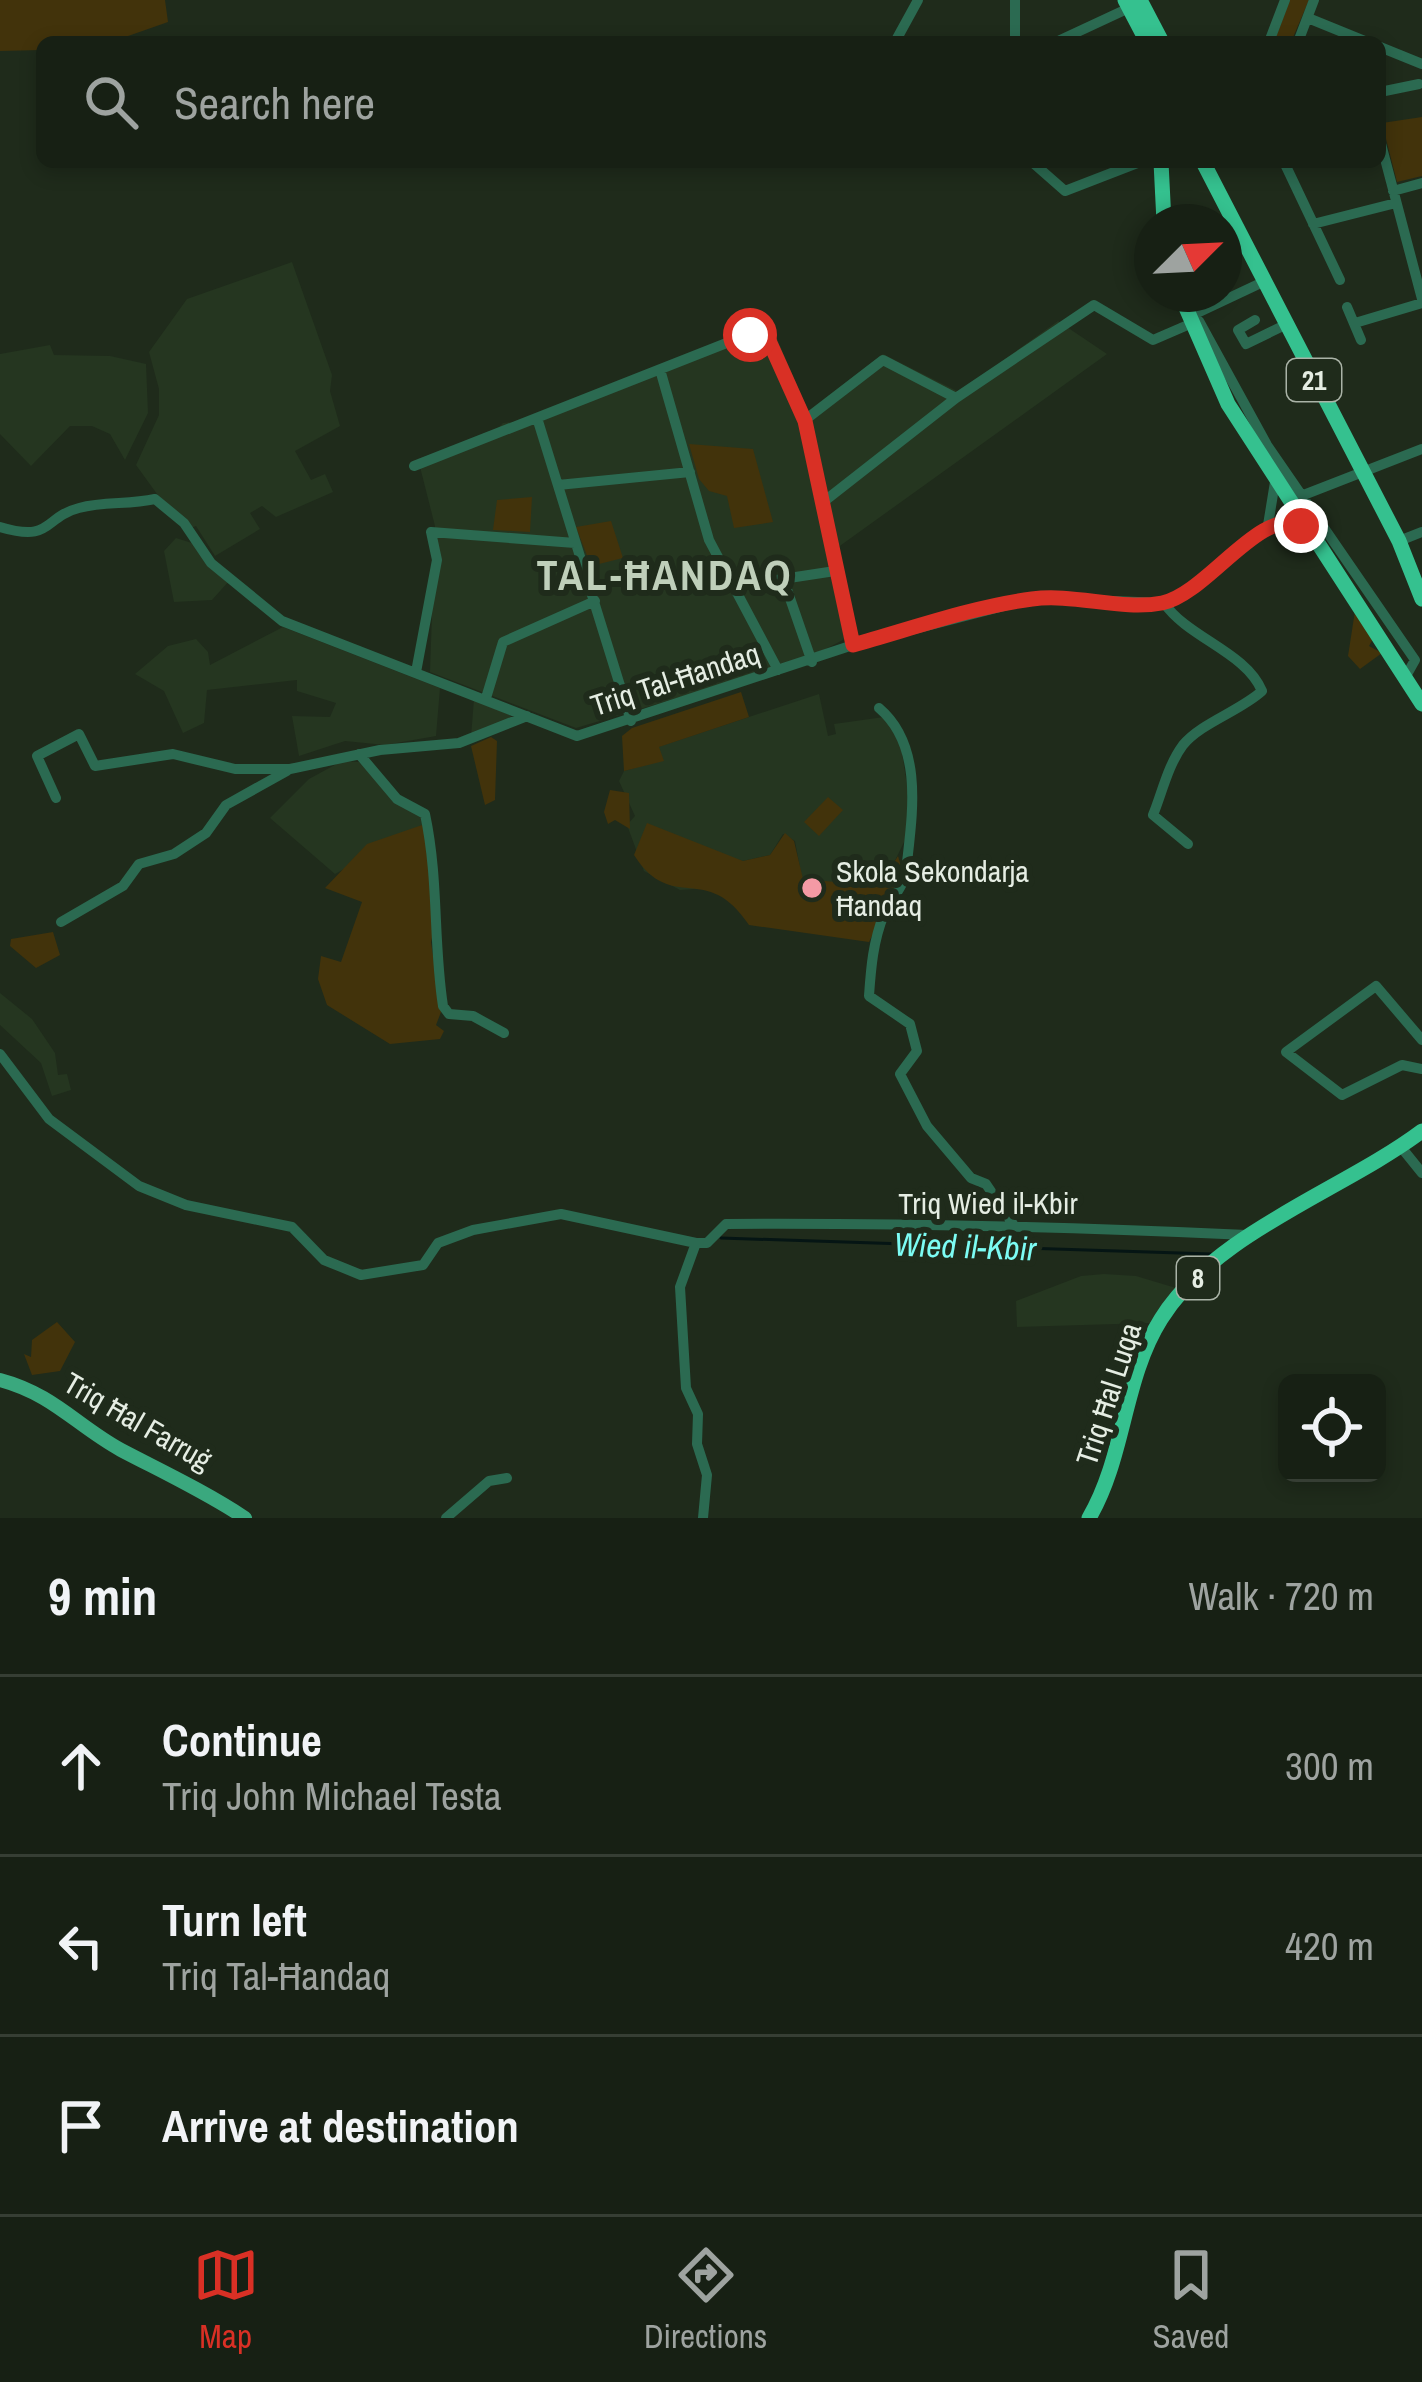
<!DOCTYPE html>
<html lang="en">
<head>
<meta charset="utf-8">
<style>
	body { margin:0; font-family:"Archivo Narrow",sans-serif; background:#242d22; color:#f1f3f6 }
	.controls { position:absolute; right:36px; bottom:36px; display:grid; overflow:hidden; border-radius:18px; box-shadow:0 6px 18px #0003 }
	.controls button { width:108px; height:108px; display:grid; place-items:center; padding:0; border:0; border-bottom:3px solid #363e34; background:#172014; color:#f1f3f6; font:60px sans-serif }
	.compass { position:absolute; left:1134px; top:204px; width:108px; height:108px; border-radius:50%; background:#172014; box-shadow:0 6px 18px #0003; rotate:66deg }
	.stop { position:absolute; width:36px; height:36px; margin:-27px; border:9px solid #d93025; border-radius:50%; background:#fff }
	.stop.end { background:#d93025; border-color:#fff; box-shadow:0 3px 12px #0008 }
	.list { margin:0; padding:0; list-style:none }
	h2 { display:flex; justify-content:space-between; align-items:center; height:156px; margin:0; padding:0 48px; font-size:51px }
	h2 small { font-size:39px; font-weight:400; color:#9ea3a0 }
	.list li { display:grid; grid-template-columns:78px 1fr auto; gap:36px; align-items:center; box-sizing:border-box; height:180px; padding:0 48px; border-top:3px solid #363e34 }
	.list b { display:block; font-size:45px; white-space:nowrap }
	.list p { margin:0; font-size:39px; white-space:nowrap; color:#9ea3a0 }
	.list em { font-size:39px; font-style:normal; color:#9ea3a0 }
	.icon { flex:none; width:66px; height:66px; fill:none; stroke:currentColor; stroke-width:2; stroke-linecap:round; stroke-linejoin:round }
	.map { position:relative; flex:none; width:1422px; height:1518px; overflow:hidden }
	.search { position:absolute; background:#172014; box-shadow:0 6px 18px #0003; left:36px; right:36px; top:36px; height:132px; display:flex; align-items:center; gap:30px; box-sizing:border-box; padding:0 42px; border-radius:18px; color:#9ea3a0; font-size:45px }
	.sheet { height:696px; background:#172014 }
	nav { display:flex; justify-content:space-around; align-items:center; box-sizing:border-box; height:168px; border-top:3px solid #363e34; background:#172014; font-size:33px; color:#9ea3a0 }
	nav a { display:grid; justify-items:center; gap:6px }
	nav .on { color:#d93025 }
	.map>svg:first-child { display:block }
</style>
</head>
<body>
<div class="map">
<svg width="1422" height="1518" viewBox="0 0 1422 1518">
	<rect width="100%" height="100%" fill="#1f2b1b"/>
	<path fill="#253620" d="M292 262 332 375 330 391 340 426 295 451 311 480 325 474 333 492 276 517 262 506 250 513 260 529 215 556 196 526 191 528 157 494 136 465 159 415V389L149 352 187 299Z
		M1058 321 1107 354 837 548 854 634 805 660 576 728 430 672 435 526 418 459 494 432 503 423 543 418 764 324 773 329 808 411 883 354 959 392Z
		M50 345 54 355 110 356 146 364 148 413 125 460 110 434 92 426H70L31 466 0 434V354Z
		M176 538 195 544 229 581 212 600 174 602 164 551Z
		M283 627 440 688 436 736 385 745 345 741 299 756 292 716 330 717 336 703 297 691V680L207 690 204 723 183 733 164 691 135 674 168 646 196 639 208 652 210 665Z
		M819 694 828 736 836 734 834 724 884 717 901 746 910 805 905 840 884 883 872 887 802 879 795 841 783 834 770 855 743 861 728 857 731 896 708 888 680 890 644 871 627 825 635 816 619 781 624 771 663 760 658 747Z
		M474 699 510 715 511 718 471 737Z
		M342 761 359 762 397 802 419 813 425 824 335 874 270 818 309 779Z
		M0 993 32 1019 55 1053 58 1075 67 1074 71 1090 52 1096 41 1063 0 1025Z
		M1104 1274 1136 1276 1176 1288 1150 1323 1017 1327 1016 1301 1081 1276Z"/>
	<path fill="#42330b" d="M0 0H165L168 22 111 42H42V50L0 51Z
		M1290 0H1309L1291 42H1274Z
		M1422 117V176L1397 182 1382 123Z
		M689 444 753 449 773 522 734 528 727 496 709 491 699 479Z
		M532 497 530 532 493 530 497 500Z
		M611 521 623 558 591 566 576 527Z
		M1355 611 1373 639 1369 646 1382 653 1360 669 1348 656Z
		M741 692 749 717 659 747 664 761 624 771 622 736 632 728Z
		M491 737 497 741 495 800 485 805 471 746Z
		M610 790 629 793 630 829 615 820 608 824 604 812Z
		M828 797 843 810 819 836 804 822Z
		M647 823 743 861 770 855 785 833 794 841 803 879 879 886 898 856 903 873 869 942 749 925C706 860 672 915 634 855Z
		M425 824 436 922 431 942 441 1012 436 1025 444 1031 440 1039 390 1044 327 1005 318 979 321 956 341 962 362 902 325 888 367 844Z
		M53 932 60 955 36 968 10 946 11 939Z
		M57 1322 75 1342 60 1371 32 1375 24 1354 31 1357 32 1340Z"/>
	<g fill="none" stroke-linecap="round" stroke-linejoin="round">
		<path stroke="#051514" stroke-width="3" d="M721 1238 1211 1254"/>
		<path stroke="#2b6a51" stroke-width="10" d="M1015 0V42
			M1308 18 1367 42
			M895 42 918 0
			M1056 42 1129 8
			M1269 42 1285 0
			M1298 42 1314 0
			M1380 47 1422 64
			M1380 92 1419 84
			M1380 140 1422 299
			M1032 162 1065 191 1140 162
			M1284 162 1340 280
			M1393 191 1422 183
			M1313 224 1396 203
			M1347 307 1361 340
			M1195 314 1263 282
			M1255 320 1238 330 1246 344 1285 325
			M1199 321 1267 445 1415 660 1406 676
			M1355 323 1422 303
			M661 373 709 540 778 670
			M805 420 883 360 956 398
			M538 421 631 721
			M414 466 757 331 767 334 805 420 853 645
			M558 485 690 472
			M1301 496 1422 449
			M822 503 956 398 1094 305 1153 340 1190 324
			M1268 525 1275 482
			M0 527C53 543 43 517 79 508 105 501 128 505 155 499L184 523 211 563 282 621 577 736 853 645 1035 598 1164 603 1207 578 1268 525 1285 521 1305 530
			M1399 541 1422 532
			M783 578 812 662
			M730 587 835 571
			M1164 603C1188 638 1246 652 1262 691 1240 711 1201 723 1183 745 1168 765 1162 793 1153 815L1188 844
			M416 672 437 560 431 532 575 543
			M486 698 503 642 595 601
			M879 708C926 748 911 821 906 872 904 886 890 901 884 914 873 942 871 967 869 996L910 1024 917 1051 900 1074 927 1126 971 1178 986 1184 1013 1224
			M359 754 397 799 425 814C439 880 433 941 443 1006L449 1014 473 1016 504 1033
			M56 798 37 756 79 734 95 766 173 754 235 769H290L380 750 459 743 527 716
			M61 922 123 886 139 864 174 854 206 833 226 805 287 771
			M1422 1040 1376 986 1286 1052 1342 1095 1402 1065 1422 1069
			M0 1054 49 1119 139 1186 186 1205 292 1227 324 1260 361 1275 423 1265 438 1243 473 1230 561 1214 696 1243H707L726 1224C900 1223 1073 1227 1247 1235
			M1401 1147 1422 1173
			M696 1243 680 1287 686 1388 698 1414 697 1444 707 1475 703 1518
			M446 1518 489 1481 507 1478"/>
		<path stroke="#3aa87e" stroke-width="14" d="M0 1380C53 1394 77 1426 121 1450 163 1472 204 1491 245 1518"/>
		<path stroke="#35c18f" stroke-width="15" d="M1125 0 1147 42
			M1140 0 1162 42
			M1161 162 1164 222
			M1203 162 1399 541 1422 599
			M1180 294 1228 404 1422 704
			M1089 1518C1125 1457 1123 1379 1161 1319 1215 1232 1342 1191 1422 1131"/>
	</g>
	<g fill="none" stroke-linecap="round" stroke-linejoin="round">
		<path stroke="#d93025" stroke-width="15" d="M750 335 766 334 805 421 853 645C911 629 972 607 1032 599 1074 593 1121 611 1162 603 1207 594 1261 505 1301 526"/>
	</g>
	<circle fill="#f49aa5" stroke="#1f2b1b" stroke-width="4.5" cx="812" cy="888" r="12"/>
	<g text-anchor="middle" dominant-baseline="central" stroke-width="12" stroke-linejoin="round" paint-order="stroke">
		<g fill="#1f2b1b" stroke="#aab3a7" stroke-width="3">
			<rect x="1287" y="359" width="54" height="42" rx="9"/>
			<rect x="1177" y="1257" width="42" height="42" rx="9"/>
		</g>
		<g font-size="27" font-weight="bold" fill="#e5ede3">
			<text x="1314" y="380">21</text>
			<text x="1198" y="1278">8</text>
		</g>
		<g font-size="30" fill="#e5ede3" stroke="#1f2b1b">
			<text transform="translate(675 679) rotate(-18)">Triq Tal-Ħandaq</text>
			<text x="988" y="1203">Triq Wied il-Kbir</text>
			<text transform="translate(1108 1394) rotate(-72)">Triq Ħal Luqa</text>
			<text transform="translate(138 1421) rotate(30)">Triq Ħal Farruġ</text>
		</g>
		<g font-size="30" fill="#e5ede3" stroke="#1f2b1b" text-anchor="start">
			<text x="836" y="871">Skola Sekondarja<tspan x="836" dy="34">Ħandaq</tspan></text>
		</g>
		<g font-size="33" font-style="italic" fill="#7cfcf4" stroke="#1f2b1b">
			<text transform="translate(965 1246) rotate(2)">Wied il-Kbir</text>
		</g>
		<g font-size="42" font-weight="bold" letter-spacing="3" fill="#bfcfba" stroke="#1f2b1b">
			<text x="665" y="575">TAL-ĦANDAQ</text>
		</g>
	</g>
</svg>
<div class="controls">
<button><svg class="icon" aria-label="locate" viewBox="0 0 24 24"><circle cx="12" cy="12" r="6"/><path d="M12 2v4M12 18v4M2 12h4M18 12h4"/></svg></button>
</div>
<svg class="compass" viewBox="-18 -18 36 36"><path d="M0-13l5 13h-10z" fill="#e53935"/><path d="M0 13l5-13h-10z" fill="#9ea3a0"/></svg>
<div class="stop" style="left:750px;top:335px"></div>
<div class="stop end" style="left:1301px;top:526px"></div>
<div class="search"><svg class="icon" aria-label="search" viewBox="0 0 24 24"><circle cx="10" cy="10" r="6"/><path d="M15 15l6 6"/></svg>Search here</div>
</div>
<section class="sheet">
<h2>9 min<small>Walk · 720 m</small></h2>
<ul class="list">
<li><svg class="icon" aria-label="ahead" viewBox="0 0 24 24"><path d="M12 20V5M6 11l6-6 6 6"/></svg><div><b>Continue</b><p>Triq John Michael Testa</p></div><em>300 m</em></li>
<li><svg class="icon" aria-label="left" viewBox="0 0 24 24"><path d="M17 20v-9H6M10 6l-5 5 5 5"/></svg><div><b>Turn left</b><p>Triq Tal-Ħandaq</p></div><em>420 m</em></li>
<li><svg class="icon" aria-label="arrive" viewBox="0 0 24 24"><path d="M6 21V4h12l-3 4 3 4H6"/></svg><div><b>Arrive at destination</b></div></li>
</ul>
</section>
<nav>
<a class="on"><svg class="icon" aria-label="map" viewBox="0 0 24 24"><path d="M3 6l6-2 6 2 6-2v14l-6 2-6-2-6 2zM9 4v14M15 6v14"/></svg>Map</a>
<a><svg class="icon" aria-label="directions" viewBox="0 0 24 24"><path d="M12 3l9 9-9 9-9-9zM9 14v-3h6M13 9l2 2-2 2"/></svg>Directions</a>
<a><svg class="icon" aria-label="saved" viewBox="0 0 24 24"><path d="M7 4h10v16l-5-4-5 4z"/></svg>Saved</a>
</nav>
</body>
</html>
